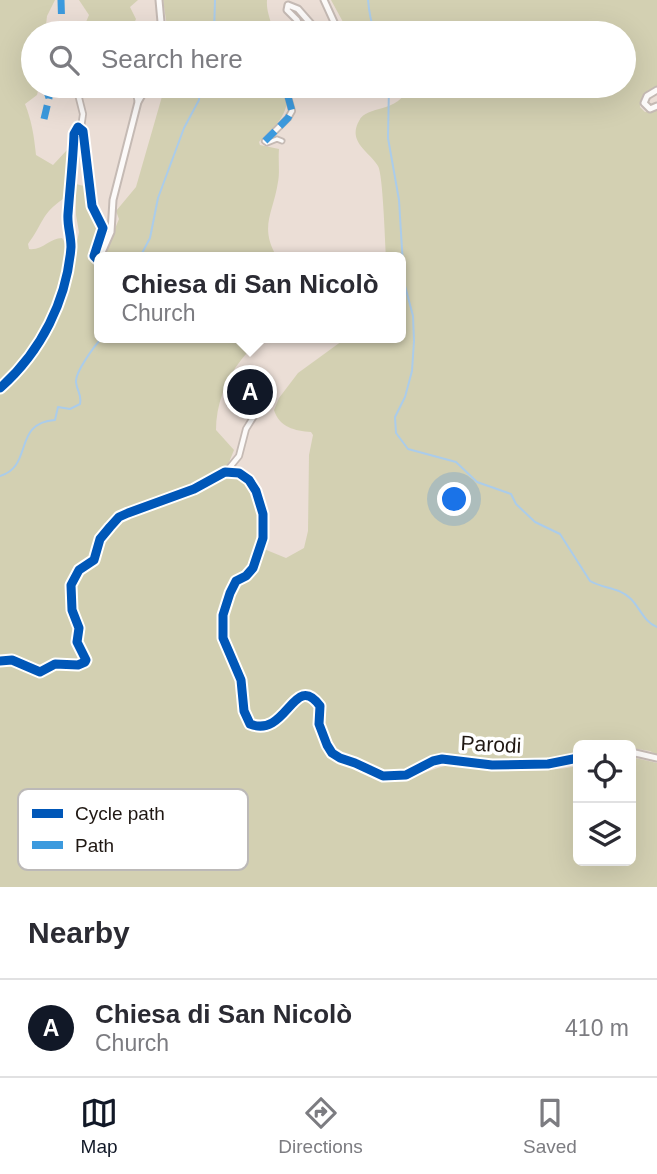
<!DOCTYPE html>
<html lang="en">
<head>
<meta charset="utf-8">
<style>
	body { margin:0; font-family:Arial,sans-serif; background:#f7f7f7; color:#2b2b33 }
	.controls { position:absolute; right:21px; bottom:21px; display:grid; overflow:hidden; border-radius:10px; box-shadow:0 7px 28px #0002 }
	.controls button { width:63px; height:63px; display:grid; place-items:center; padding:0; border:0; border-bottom:2px solid #e1e1e2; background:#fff; color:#2b2b33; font:35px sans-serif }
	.you { position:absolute; left:455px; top:500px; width:24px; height:24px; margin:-18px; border:5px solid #fff; border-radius:50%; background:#1a73e8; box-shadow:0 0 0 10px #1a73e833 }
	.badge { display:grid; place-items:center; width:46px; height:46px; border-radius:50%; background:#111827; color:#fff; font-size:23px; font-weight:700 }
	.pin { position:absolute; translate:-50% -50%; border:4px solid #fff; box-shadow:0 2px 7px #0006 }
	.popup { position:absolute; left:94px; top:252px; width:312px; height:91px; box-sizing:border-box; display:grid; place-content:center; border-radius:10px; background:#fff; filter:drop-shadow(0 2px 5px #0005); font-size:23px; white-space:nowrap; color:#7c7c81 }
	.popup b { font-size:26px; color:#2b2b33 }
	.popup::after { content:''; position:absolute; left:50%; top:100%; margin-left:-14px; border:14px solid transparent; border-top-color:#fff }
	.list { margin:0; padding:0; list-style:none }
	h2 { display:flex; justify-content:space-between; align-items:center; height:91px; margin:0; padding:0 28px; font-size:30px }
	h2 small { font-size:23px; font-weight:400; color:#7c7c81 }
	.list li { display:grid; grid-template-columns:46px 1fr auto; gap:21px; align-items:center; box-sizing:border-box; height:98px; padding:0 28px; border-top:2px solid #e1e1e2 }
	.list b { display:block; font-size:26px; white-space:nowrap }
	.list p { margin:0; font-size:23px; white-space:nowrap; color:#7c7c81 }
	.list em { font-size:23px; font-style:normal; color:#7c7c81 }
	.icon { flex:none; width:38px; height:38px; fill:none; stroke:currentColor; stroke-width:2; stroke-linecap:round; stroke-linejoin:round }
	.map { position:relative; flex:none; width:657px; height:887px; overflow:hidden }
	.search { position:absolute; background:#fff; box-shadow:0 7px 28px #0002; left:21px; right:21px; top:21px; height:77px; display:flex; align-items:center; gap:18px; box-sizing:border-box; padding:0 24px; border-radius:38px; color:#7c7c81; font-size:26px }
	.sheet { height:189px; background:#fff }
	nav { display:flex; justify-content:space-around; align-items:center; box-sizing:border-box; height:98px; border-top:2px solid #e1e1e2; background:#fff; font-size:19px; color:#7c7c81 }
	nav a { display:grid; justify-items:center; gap:4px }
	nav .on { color:#111827 }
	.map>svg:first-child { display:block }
</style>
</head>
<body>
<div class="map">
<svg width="657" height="887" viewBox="0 0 657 887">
	<rect width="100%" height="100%" fill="#ebded6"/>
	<path fill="#d3d0b2" d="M0 0H55L47 16 46 25C28 40 28 37 26 62L33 67V86H39L37 95 25 104C32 122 34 136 36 155L53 165 67 150 69 169 63 199C41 214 43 224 28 244L29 249C42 251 50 238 62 238 67 244 66 251 66 259 66 301 31 356 0 384Z
		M79 0H138L130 7 136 19 132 28 137 33H94L86 22 89 15Z
		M163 0H267C266 13 272 21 273 33H168Z
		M331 0H657V87C646 90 641 96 640 107L645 112 657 108V755L650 751 631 748V745H578V754L542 760 481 761 439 756 407 771 391 774 341 755C331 748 320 730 321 716 321 714 323 707 323 705 322 694 303 691 295 695 284 701 279 716 268 723L253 722 249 719 247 712 246 684 226 638 230 605 238 583 250 577 257 569 264 549 286 558 304 548 308 531 309 455 313 435 311 432C295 431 279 427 274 410L279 398 298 373 342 341 347 338H400V257H386C385 243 383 174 378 166 370 152 347 142 359 121 367 104 398 115 409 86H624V33H349Z
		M165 86H281L282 94 287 101C285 120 271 129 259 142L260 145 279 149C278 160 280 172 278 182 273 214 259 227 277 257H103L119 219 116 211 136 187Z
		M76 184 84 186 89 210 100 229 90 256 95 262 99 261 100 338H259C254 347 247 352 241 360 225 380 216 406 216 430L234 450 227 467 192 486 117 515 97 538 91 556 78 568 68 584 70 611 76 629 74 642 83 660 78 663 56 661 40 669C27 666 13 653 0 658V392L19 374 38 349 62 302 68 286 79 232 76 215Z
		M226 475 243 479 250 486 259 515 255 552 245 572 234 579 220 612 218 628 220 644 237 679 240 712 244 721 250 728C273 737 286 718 297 701L307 700 317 707C312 725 321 753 339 762 344 764 350 764 355 766 368 772 379 782 394 781 412 780 427 770 445 766 458 764 475 768 488 769 519 771 547 772 578 766V861H631V757L657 763V887H0V664L11 663 40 675 55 667 79 668 86 665 88 661 80 642 82 628 74 609V587L81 572 96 561 102 541 122 520 193 494Z"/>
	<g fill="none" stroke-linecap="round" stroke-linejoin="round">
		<path stroke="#abccea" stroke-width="2" d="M368 0C369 11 371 23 375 33
			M214 33 215 0
			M389 86 388 138 399 200 404 282 413 316 414 341 412 371 405 397 395 417 396 433 408 449 456 462 477 482 511 494 516 504 535 522 560 534 590 581C604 589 619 587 631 599 640 608 644 622 657 627
			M140 257 150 238 158 198 184 128 199 100 200 86
			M0 476C34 466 12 423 55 420L58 407 70 409 80 404C82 394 77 392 76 382 75 372 95 345 102 338"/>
		<g stroke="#c5bab4" stroke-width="7">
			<path id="pedestrian" d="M265 141 267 143 277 139 282 141"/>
		</g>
		<g stroke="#c5bab4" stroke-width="8">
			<path id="minor" d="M76 86 83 114 81 128
				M134 86 138 102
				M265 141 288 118 292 111 285 86
				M230 471V467L239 456 246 429 270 390 267 389 257 403 239 412 230 404 234 396"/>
		</g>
		<g stroke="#c5bab4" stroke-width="9">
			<path id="tertiary" d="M159 0 162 33
				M324 0 339 33
				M303 33 297 20 287 10 288 5 298 9 319 33
				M345 86 352 91 357 86
				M657 90 647 96 644 103 650 109 657 106
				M100 257 111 232 113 200 138 102 147 86
				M0 388C41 352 67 300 71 247 71 235 67 225 68 214 70 187 73 161 74 134L78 127 83 131 92 206 103 228 94 256 97 259 100 258
				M0 661 12 660 40 672 55 664 78 665 85 662 86 660 77 642 79 628 72 610 71 585 79 570 94 560 100 539 110 527 119 517 128 513 194 489 225 472 239 473 249 480 256 491 263 514V538L253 568 246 576 236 581 230 593 223 615V638L241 680 244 711 250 724C287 739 294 670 320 706L319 724 327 745 332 753 340 758 355 763 383 776 406 775 433 761 442 759 492 765 548 764 578 758
				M631 752 657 758"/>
		</g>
		<use href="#pedestrian" stroke="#fcfaf9" stroke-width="3.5"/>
		<use href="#minor" stroke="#fcfaf9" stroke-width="4.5"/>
		<use href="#tertiary" stroke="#fcfaf9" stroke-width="5"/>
		<path stroke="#3c9ade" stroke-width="7" stroke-dasharray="14 7" stroke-linecap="butt" d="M61 0 62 33
			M44 119 49 98 45 86
			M265 141 288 118 292 111 285 86"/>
		<g stroke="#fff" stroke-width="13">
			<path id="cycleway" d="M0 388C41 352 67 300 71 247 71 235 67 225 68 214 70 187 73 161 74 134L78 127 83 131 92 206 103 228 94 256 97 259 100 258
				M0 661 12 660 40 672 55 664 78 665 85 662 86 660 77 642 79 628 72 610 71 585 79 570 94 560 100 539 110 527 119 517 128 513 194 489 225 472 239 473 249 480 256 491 263 514V538L253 568 246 576 236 581 230 593 223 615V638L241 680 244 711 250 724C287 739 294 670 320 706L319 724 327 745 332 753 340 758 355 763 383 776 406 775 433 761 442 759 492 765 548 764 578 758"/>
		</g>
		<use href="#cycleway" stroke="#0057b8" stroke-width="9"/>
	</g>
	<g text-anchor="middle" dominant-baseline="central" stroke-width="7" stroke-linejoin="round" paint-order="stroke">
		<g font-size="21" fill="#1f1712" stroke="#fff">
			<text transform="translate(491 744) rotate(3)">Parodi</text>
		</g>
	</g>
	<rect x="18" y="789" width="230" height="81" rx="10" fill="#fff" stroke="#bcb9b8" stroke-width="2"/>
	<rect x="32" y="809" width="31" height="9" fill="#0057b8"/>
	<rect x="32" y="841" width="31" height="8" fill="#3c9ade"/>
	<g font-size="19" fill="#1f1712">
		<text x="75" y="820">Cycle path</text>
		<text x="75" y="852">Path</text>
	</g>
</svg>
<div class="controls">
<button><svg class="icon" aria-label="locate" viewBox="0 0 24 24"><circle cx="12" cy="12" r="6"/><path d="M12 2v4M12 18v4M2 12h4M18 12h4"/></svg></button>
<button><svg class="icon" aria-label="layers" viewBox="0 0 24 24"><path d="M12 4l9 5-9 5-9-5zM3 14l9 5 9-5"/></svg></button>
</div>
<div class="you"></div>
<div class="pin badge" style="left:250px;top:392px">A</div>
<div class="popup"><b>Chiesa di San Nicolò</b>Church</div>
<div class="search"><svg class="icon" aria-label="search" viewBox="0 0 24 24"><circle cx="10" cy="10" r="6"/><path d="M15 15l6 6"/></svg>Search here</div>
</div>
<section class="sheet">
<h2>Nearby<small></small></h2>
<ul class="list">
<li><span class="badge">A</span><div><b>Chiesa di San Nicolò</b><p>Church</p></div><em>410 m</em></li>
</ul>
</section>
<nav>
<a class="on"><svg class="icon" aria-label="map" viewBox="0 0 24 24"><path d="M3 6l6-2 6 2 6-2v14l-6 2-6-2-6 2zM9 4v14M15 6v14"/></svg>Map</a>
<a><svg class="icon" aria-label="directions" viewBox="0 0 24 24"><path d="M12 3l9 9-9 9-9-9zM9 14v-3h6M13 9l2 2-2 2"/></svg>Directions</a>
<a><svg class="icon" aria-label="saved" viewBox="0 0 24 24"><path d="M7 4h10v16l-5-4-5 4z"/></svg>Saved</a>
</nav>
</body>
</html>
